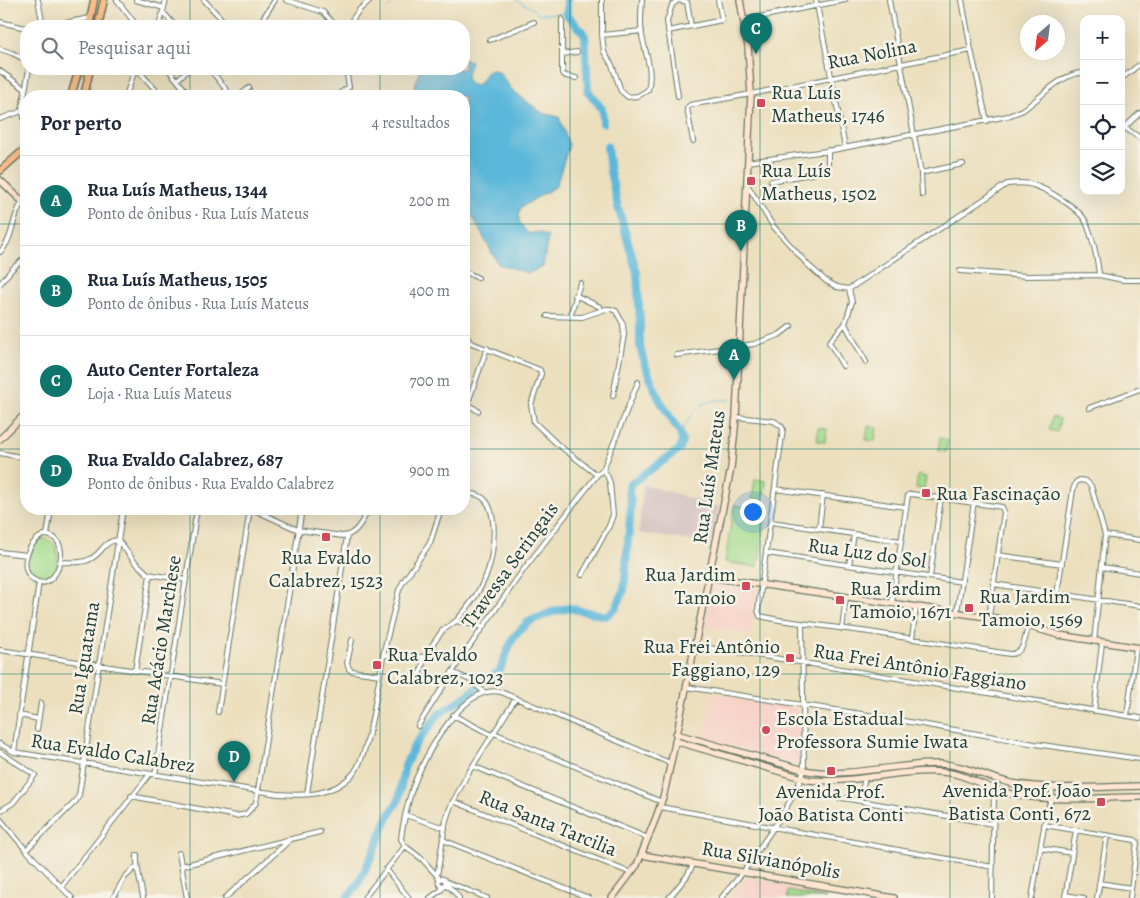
<!DOCTYPE html>
<html lang="pt">
<head>
<meta charset="utf-8">
<style>
	body { margin:0; font-family:Alegreya,serif; background:#f6f6f7; color:#1f2937 }
	.controls { position:absolute; right:15px; top:15px; display:grid; overflow:hidden; border-radius:10px; box-shadow:0 5px 20px #0002 }
	.controls button { width:45px; height:45px; display:grid; place-items:center; padding:0; border:0; border-bottom:1px solid #e0e1e3; background:#fff; color:#1f2937; font:25px sans-serif }
	.compass { position:absolute; left:1020px; top:15px; width:45px; height:45px; border-radius:50%; background:#fff; box-shadow:0 5px 20px #0002; rotate:208deg }
	.you { position:absolute; left:752px; top:511px; width:18px; height:18px; margin:-12px; border:4px solid #fff; border-radius:50%; background:#1a73e8; box-shadow:0 0 0 8px #1a73e833 }
	.badge { display:grid; place-items:center; width:32px; height:32px; border-radius:50%; background:#0f766e; color:#fff; font-size:16px; font-weight:700 }
	.pin { position:absolute; translate:-50% -41px; filter:drop-shadow(0 1px 2px #0008) }
	.pin::after { content:''; position:absolute; top:26px; width:18px; height:15px; background:inherit; clip-path:polygon(0 0,100% 0,50% 100%) }
	.list { margin:0; padding:0; list-style:none }
	h2 { display:flex; justify-content:space-between; align-items:center; height:65px; margin:0; padding:0 20px; font-size:21px }
	h2 small { font-size:16px; font-weight:400; color:#747a83 }
	.list li { display:grid; grid-template-columns:32px 1fr auto; gap:15px; align-items:center; box-sizing:border-box; height:90px; padding:0 20px; border-top:1px solid #e0e1e3 }
	.list b { display:block; font-size:19px; white-space:nowrap }
	.list p { margin:0; font-size:16px; white-space:nowrap; color:#747a83 }
	.list em { font-size:16px; font-style:normal; color:#747a83 }
	.icon { flex:none; width:28px; height:28px; fill:none; stroke:currentColor; stroke-width:2; stroke-linecap:round; stroke-linejoin:round }
	.map { position:relative; flex:none; width:1140px; height:898px; overflow:hidden }
	.search { position:absolute; background:#fff; box-shadow:0 5px 20px #0002; left:20px; top:20px; width:450px; height:55px; display:flex; align-items:center; gap:12px; box-sizing:border-box; padding:0 18px; border-radius:20px; color:#747a83; font-size:19px }
	.panel { position:absolute; background:#fff; box-shadow:0 5px 20px #0002; left:20px; top:90px; width:450px; height:425px; border-radius:20px }
	.map>svg:first-child { display:block }
</style>
</head>
<body>
<div class="map">
<svg width="1140" height="898" viewBox="0 0 1140 898">
	<rect width="100%" height="100%" fill="#f7f3e8"/>
	<filter id="ink" filterUnits="userSpaceOnUse"><feTurbulence type="fractalNoise" baseFrequency=".02" numOctaves="2"/><feDisplacementMap in="SourceGraphic" scale="10" xChannelSelector="R" yChannelSelector="G"/><feConvolveMatrix kernelMatrix="1 2 1 2 8 2 1 2 1" color-interpolation-filters="sRGB"/></filter>
	<filter id="wash" filterUnits="userSpaceOnUse"><feTurbulence type="fractalNoise" baseFrequency=".0096" numOctaves="4" result="noise"/><feDisplacementMap in="SourceGraphic" scale="20" xChannelSelector="R" yChannelSelector="G"/><feGaussianBlur stdDeviation="1.12" result="paint"/><feColorMatrix in="noise" values="0 0 0 0 0 0 0 0 0 0 0 0 0 0 0 0 0 1.4 0 .05"/><feComposite in="paint" operator="in"/></filter>
	<g filter="url(#wash)">
		<rect width="100%" height="100%" fill="#ebdfbd"/>
		<path fill="#f7d1c6" d="M719 582 726 583V586L733 587 734 585 756 588 757 592 750 634 705 627 713 584Z
			M713 693 790 706 798 709 801 717 802 752 799 756 803 759 802 766 704 738Z
			M748 877 867 898H729Z"/>
		<path fill="#d2bfbf" d="M643 484 719 507 710 544 639 533Z"/>
		<path fill="#a4dc8e" stroke="#628c61" d="M1052 417 1060 419 1057 432 1049 430Z
			M868 426 877 427 875 441 866 440Z
			M818 428 827 429 825 442 817 441Z
			M940 438 948 440 946 452 938 451Z
			M918 475 926 477 924 489 916 488Z
			M755 479 766 481 763 500 752 498Z
			M1029 488 1041 490 1040 498 1028 496Z
			M734 505 767 510 758 567 725 562Z
			M43 539C62 539 60 568 51 576 43 582 32 578 29 568 28 562 31 551 33 545Z
			M788 891 826 898H787Z"/>
		<path fill="#5cb8da" stroke="#3e7a87" d="M464 59 471 61 466 78 471 85H478L488 70H494L500 73 512 90 542 113 559 117 569 145 556 186 520 208 519 221 528 234 539 232 548 237 543 267 528 273 498 264 464 201V96H416L414 89 420 69H464Z"/>
		<g fill="none" stroke-linecap="round" stroke-linejoin="round">
			<path stroke="#5cb8da" stroke-width="1" d="M516 0 533 9 538 14 567 13
				M389 8 397 0
				M680 433C695 411 698 398 730 400"/>
			<path stroke="#5cb8da" stroke-width="8" d="M567 0V15L582 31 585 36 588 91 602 109 603 123
				M347 898 358 884 375 849 386 821 399 799 404 768 414 746 439 714 468 695 489 677 499 672 513 638 528 622 552 612 569 608 606 616 616 608 624 590 631 506 629 490 630 484 680 449 682 441 680 433 659 399 644 363 640 346V323L637 273 618 207 610 172 607 146"/>
		</g>
	</g>
	<g filter="url(#ink)">
		<g fill="none" stroke-linecap="round" stroke-linejoin="round">
			<g stroke="#667664" stroke-width="6">
				<path id="street" d="M38 0 43 26
					M117 0 137 26
					M136 0 164 8
					M204 0 228 26
					M286 0 323 12 336 26
					M602 0V35L604 52 612 65 621 91 628 97 638 96 648 90C653 71 646 55 642 36 640 24 641 12 642 0
					M816 0 845 147
					M889 0 921 173
					M962 0 971 50 987 121
					M163 12 175 26
					M562 19V73L566 76 576 78
					M744 20 845 0
					M0 22 26 28
					M48 26 90 18
					M159 26 166 0
					M258 26 275 0
					M348 26 359 10 370 0
					M668 31 722 20 718 0
					M602 35 642 31
					M490 40 534 22
					M0 49 12 53 26 60
					M562 54 577 52
					M137 69 161 96
					M168 69 190 96
					M210 69 231 96
					M0 71 25 89
					M1121 79 1140 64
					M177 80 189 69
					M126 96 135 69
					M239 96 249 88
					M336 96 349 87 346 69
					M678 96 667 21 672 5 678 0 687 2 691 26
					M0 119 22 111
					M1121 125 1140 138
					M26 126 22 108 29 69
					M1125 127 1140 113
					M693 141 687 108 690 105 751 94 971 50
					M747 162 833 150 1008 116C1013 114 1019 112 1023 110 1039 99 1064 71 1084 73
					M771 181 828 171V150
					M748 186 773 226 808 265 826 281 837 287 849 289
					M922 195 921 173 963 164
					M464 247 467 237
					M0 252C15 238 11 213 26 198
					M464 271 478 278
					M960 271 1027 276 1099 275 1123 280H1140
					M0 284 12 269 26 257
					M575 295 600 307
					M547 316 582 317 606 309H611L616 311 623 324 624 335 613 396
					M570 317 580 283
					M464 329 469 341
					M464 340 540 370 541 374 531 405 534 422 556 443 597 475
					M677 355 754 344 779 335 791 326
					M866 362 845 324 852 302 849 289 1007 184C1016 183 1024 182 1033 185 1047 189 1080 209 1086 222 1092 235 1098 261 1099 275
					M843 366 829 342 845 324
					M464 401 478 411
					M1089 408 1140 389
					M464 414 487 348
					M736 417 774 421 781 426 783 429 758 610 760 616 779 620 869 632 1010 654C1025 654 1025 637 1028 625
					M0 453 26 458
					M603 470 638 382
					M775 489 905 507
					M252 509 298 530 343 536C357 535 363 519 369 509
					M771 522 901 541
					M819 529 823 495
					M44 535C76 535 57 596 34 580 17 569 28 541 44 535Z
					M47 535 51 509
					M1105 535 1140 540
					M0 552 27 555
					M767 553 962 582
					M997 555 1062 564
					M60 562C71 562 83 564 92 558 103 552 103 541 118 540L134 561 148 574 186 580
					M849 565 854 534
					M1102 567 1140 573
					M582 575 609 526 613 515 610 483 607 475 603 470
					M930 577 941 497
					M993 584 1140 606
					M1057 594 1073 490 1076 482 1080 480 1086 481 1091 486 1105 535 1094 642
					M892 603 908 495 911 494 1002 507 1004 512 989 617
					M957 612 974 502
					M456 621C469 607 479 593 486 576 495 555 504 485 464 495
					M842 629 846 597
					M912 639 916 607
					M352 640 347 663 349 669 352 671 380 675
					M695 646 744 653 1140 718
					M0 650 222 684
					M383 655 424 657 442 631 456 621 483 627
					M135 671 150 575
					M452 672 470 680 484 692
					M416 682 422 668 424 657
					M686 687 881 717 1035 744 1140 759
					M1094 711 1102 643
					M218 712 250 509
					M19 715 38 719
					M453 715 492 735
					M1127 716 1136 648
					M418 726 460 660 524 569 597 475 603 470
					M37 729 41 703
					M494 733 662 802
					M0 744 14 752 278 794C305 796 333 796 353 774 369 756 378 684 383 657 387 635 394 612 399 590L403 582 430 543 441 509
					M0 752 35 775 13 803 0 811
					M14 752 39 582
					M473 766 648 838
					M155 775 197 509
					M796 791 849 799 993 824
					M307 794 347 536
					M131 796 236 816 246 814 256 803 302 509
					M453 801 631 873
					M860 801 865 777
					M660 807 993 867
					M405 815 445 828
					M0 819 26 850 72 898
					M1044 825 1135 840 1137 842 1130 898
					M443 840 589 898
					M1040 848 1072 853
					M26 850 76 801 79 795 123 509
					M179 853 187 898
					M137 855C136 869 141 883 143 898
					M181 866 320 832
					M386 869 409 898
					M437 876 446 820 450 808 467 775 516 698
					M438.5 882a3.5 3.5 0 1 1 7 0a3.5 3.5 0 1 1-7 0Z
					M440 879 422 859 405 846 401 839 402 831C405 814 409 796 416 779 428 751 464 683 501 692L670 763
					M445 881 487 898
					M1099 883 1131 888
					M445 884 453 890 459 898
					M61 887 150 774
					M1065 895 1084 898
					M113 898 125 877 136 867
					M225 898 290 840
					M364 898 405 846
					M430 898 441 890 444 885
					M669 898 687 876 694 863
					M721 898 744 871 778 821 796 791 804 770 802 624
					M992 898 994 789
					M1032 898C1037 869 1041 841 1047 812 1048 804 1056 795 1050 787
					M1065 898 1076 830
					M1097 898 1107 835"/>
			</g>
			<g stroke="#667664" stroke-width="8">
				<path id="secondary" d="M0 180 26 205
					M0 439 26 413
					M709 577 1008 620 1059 635 1140 648
					M679 723 731 468 736 417 751 94 748 46 740 0
					M676 734 804 770C848 779 896 763 941 764 966 765 987 778 1011 783 1053 791 1097 787 1140 786
					M675 741 809 780C853 784 897 769 942 772 966 773 984 788 1007 793 1050 803 1096 797 1140 797
					M642 855 894 898
					M612 898 637 865 657 815 664 794 680 720"/>
			</g>
			<g stroke="#667664" stroke-width="9">
				<path id="primary" d="M89 26 94 0
					M98 26 104 0
					M71 96 79 69
					M84 96 90 69
					M0 171 26 148"/>
			</g>
			<use href="#street" stroke="#fff" stroke-width="4"/>
			<use href="#secondary" stroke="#fde5d0" stroke-width="5.5"/>
			<use href="#primary" stroke="#f9bd89" stroke-width="6"/>
		</g>
	</g>
	<path fill="none" stroke="#0f766e" stroke-width="1" stroke-opacity="0.55" d="M190 0V26M380 0V26M570 0V898M760 0V898M950 0V898M190 69V96M380 69V96M0 224H26M464 224H1140M0 449H26M464 449H1140M190 509V898M380 509V898M0 674H1140"/>
	<g fill="#d1495b" stroke="#f7f3e8" stroke-width="2">
		<rect x="756" y="98" width="10" height="10" rx="2.5"/>
		<rect x="746" y="176" width="10" height="10" rx="2.5"/>
		<rect x="921" y="488" width="10" height="10" rx="2.5"/>
		<rect x="321" y="532" width="10" height="10" rx="2.5"/>
		<rect x="741" y="581" width="10" height="10" rx="2.5"/>
		<rect x="835" y="595" width="10" height="10" rx="2.5"/>
		<rect x="964" y="603" width="10" height="10" rx="2.5"/>
		<rect x="785" y="653" width="10" height="10" rx="2.5"/>
		<rect x="372" y="660" width="10" height="10" rx="2.5"/>
		<circle cx="766" cy="730" r="5"/>
		<rect x="826" y="766" width="10" height="10" rx="2.5"/>
		<rect x="1096" y="797" width="10" height="10" rx="2.5"/>
	</g>
	<g text-anchor="middle" dominant-baseline="central" stroke-width="5" stroke-linejoin="round" paint-order="stroke">
		<g font-size="20" fill="#1f3d34" stroke="#f7f3e8">
			<text transform="translate(872 54) rotate(-11)">Rua Nolina</text>
			<text transform="translate(709 477) rotate(-82)">Rua Luís Mateus</text>
			<text transform="translate(867 553) rotate(8)">Rua Luz do Sol</text>
			<text transform="translate(510 565) rotate(-54)">Travessa Seringais</text>
			<text transform="translate(161 640) rotate(-81)">Rua Acácio Marchese</text>
			<text transform="translate(84 658) rotate(-81)">Rua Iguatama</text>
			<text transform="translate(920 667) rotate(9)">Rua Frei Antônio Faggiano</text>
			<text transform="translate(113 753) rotate(9)">Rua Evaldo Calabrez</text>
			<text transform="translate(548 823) rotate(22)">Rua Santa Tarcilia</text>
			<text transform="translate(771 860) rotate(10)">Rua Silvianópolis</text>
		</g>
		<g font-size="20" fill="#1f3d34" stroke="#f7f3e8" text-anchor="start">
			<text x="771" y="92">Rua Luís<tspan x="771" dy="23">Matheus, 1746</tspan></text>
			<text x="761" y="170">Rua Luís<tspan x="761" dy="23">Matheus, 1502</tspan></text>
			<text x="936" y="493">Rua Fascinação</text>
			<text x="326" y="557" text-anchor="middle">Rua Evaldo<tspan x="326" dy="23">Calabrez, 1523</tspan></text>
			<text x="736" y="574" text-anchor="end">Rua Jardim<tspan x="736" dy="23">Tamoio</tspan></text>
			<text x="850" y="588">Rua Jardim<tspan x="850" dy="23">Tamoio, 1671</tspan></text>
			<text x="979" y="596">Rua Jardim<tspan x="979" dy="23">Tamoio, 1569</tspan></text>
			<text x="780" y="646" text-anchor="end">Rua Frei Antônio<tspan x="780" dy="23">Faggiano, 129</tspan></text>
			<text x="387" y="654">Rua Evaldo<tspan x="387" dy="23">Calabrez, 1023</tspan></text>
			<text x="776" y="718">Escola Estadual<tspan x="776" dy="23">Professora Sumie Iwata</tspan></text>
			<text x="1091" y="790" text-anchor="end">Avenida Prof. João<tspan x="1091" dy="23">Batista Conti, 672</tspan></text>
			<text x="831" y="791" text-anchor="middle">Avenida Prof.<tspan x="831" dy="23">João Batista Conti</tspan></text>
		</g>
	</g>
</svg>
<div class="controls">
<button>+</button>
<button>−</button>
<button><svg class="icon" aria-label="locate" viewBox="0 0 24 24"><circle cx="12" cy="12" r="6"/><path d="M12 2v4M12 18v4M2 12h4M18 12h4"/></svg></button>
<button><svg class="icon" aria-label="layers" viewBox="0 0 24 24"><path d="M12 4l9 5-9 5-9-5zM3 14l9 5 9-5"/></svg></button>
</div>
<svg class="compass" viewBox="-18 -18 36 36"><path d="M0-13l5 13h-10z" fill="#e53935"/><path d="M0 13l5-13h-10z" fill="#747a83"/></svg>
<div class="you"></div>
<div class="pin badge" style="left:734px;top:380px">A</div>
<div class="pin badge" style="left:741px;top:251px">B</div>
<div class="pin badge" style="left:756px;top:54px">C</div>
<div class="pin badge" style="left:234px;top:782px">D</div>
<div class="search"><svg class="icon" aria-label="search" viewBox="0 0 24 24"><circle cx="10" cy="10" r="6"/><path d="M15 15l6 6"/></svg>Pesquisar aqui</div>
<section class="panel">
<h2>Por perto<small>4 resultados</small></h2>
<ul class="list">
<li><span class="badge">A</span><div><b>Rua Luís Matheus, 1344</b><p>Ponto de ônibus · Rua Luís Mateus</p></div><em>200 m</em></li>
<li><span class="badge">B</span><div><b>Rua Luís Matheus, 1505</b><p>Ponto de ônibus · Rua Luís Mateus</p></div><em>400 m</em></li>
<li><span class="badge">C</span><div><b>Auto Center Fortaleza</b><p>Loja · Rua Luís Mateus</p></div><em>700 m</em></li>
<li><span class="badge">D</span><div><b>Rua Evaldo Calabrez, 687</b><p>Ponto de ônibus · Rua Evaldo Calabrez</p></div><em>900 m</em></li>
</ul>
</section>
</div>
</body>
</html>
